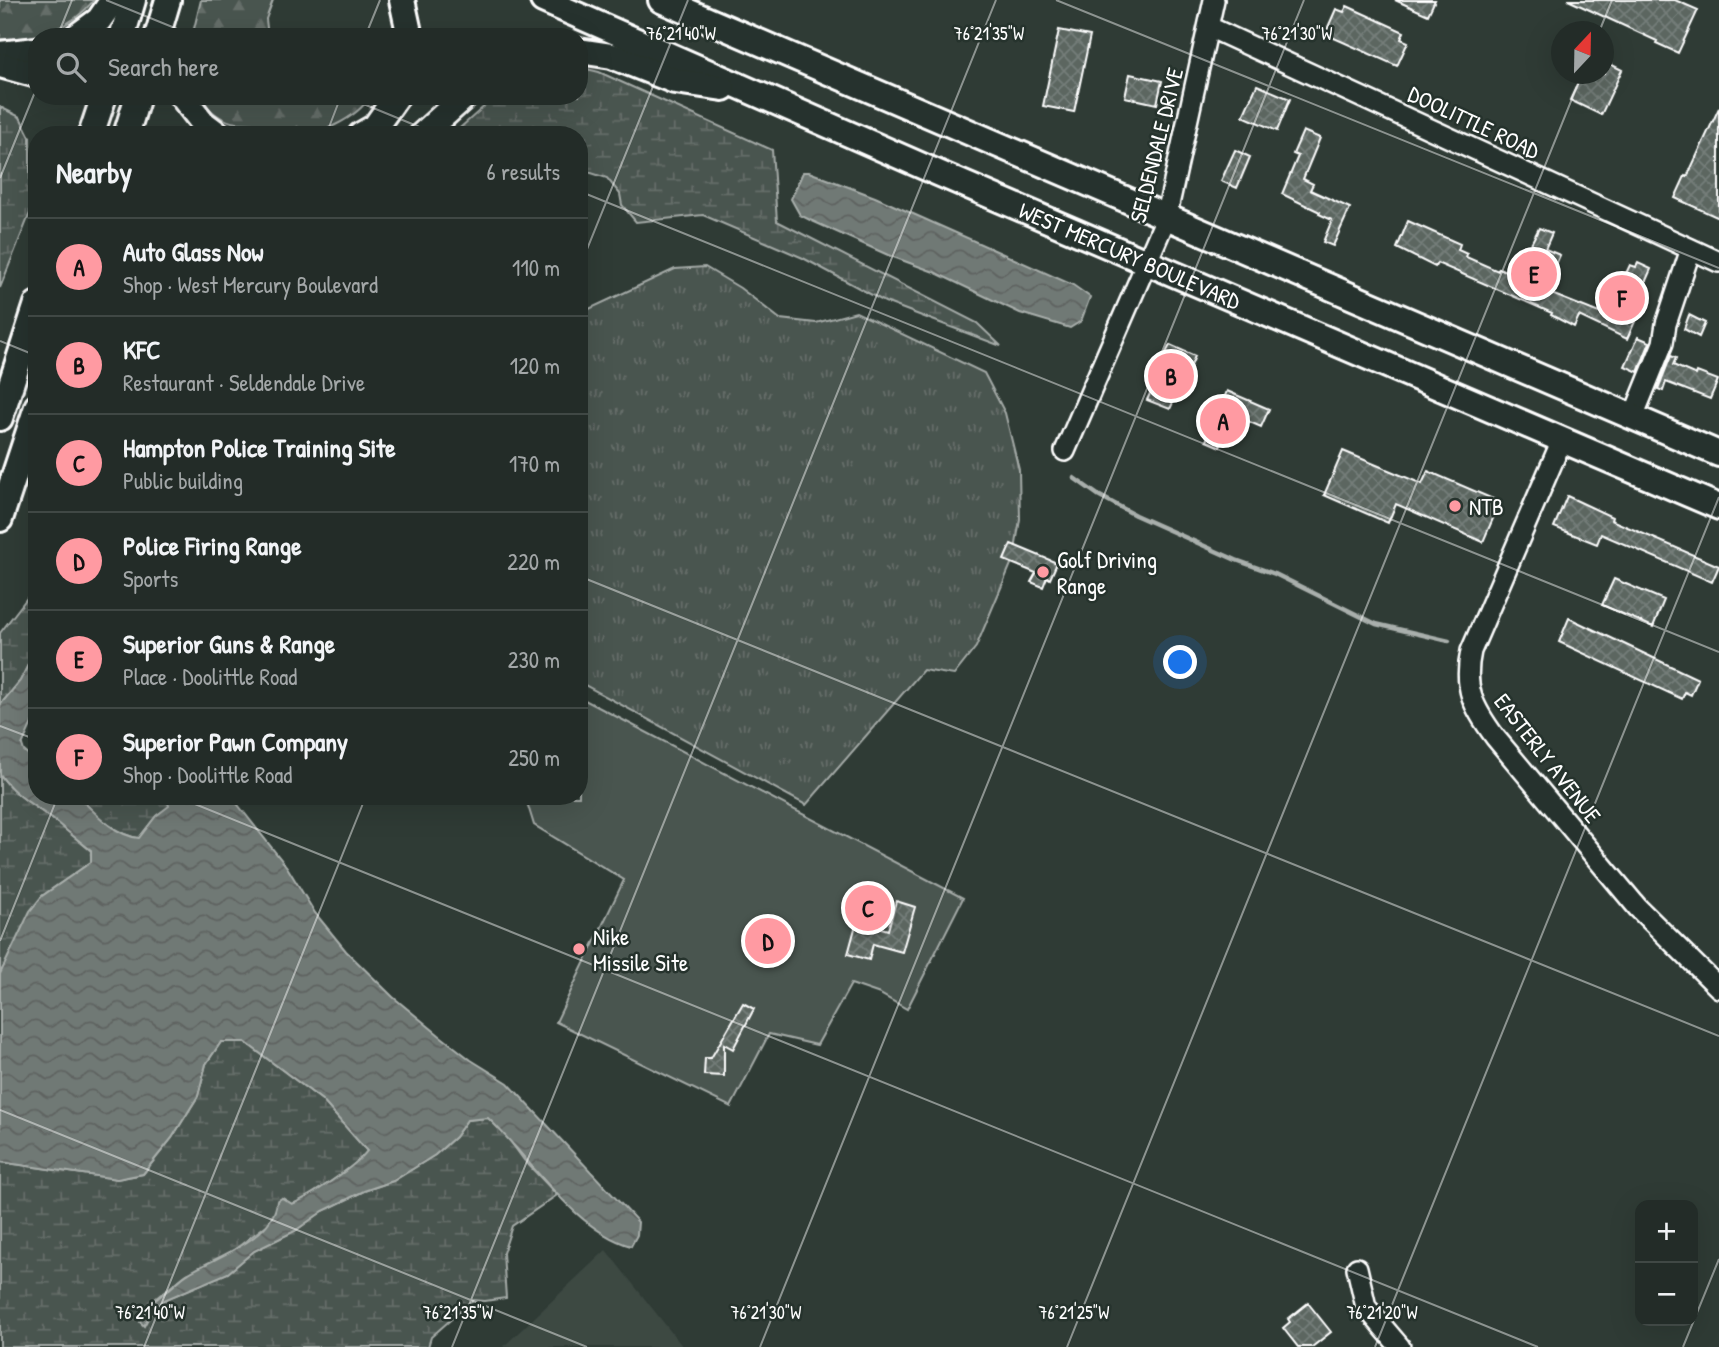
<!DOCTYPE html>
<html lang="en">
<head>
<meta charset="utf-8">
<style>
	body { margin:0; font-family:"Patrick Hand",sans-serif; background:#2b3430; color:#f1f3f6 }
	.controls { position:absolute; right:21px; bottom:21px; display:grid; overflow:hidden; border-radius:14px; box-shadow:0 7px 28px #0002 }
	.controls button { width:63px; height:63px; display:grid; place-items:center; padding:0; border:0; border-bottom:2px solid #404845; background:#232c28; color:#f1f3f6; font:35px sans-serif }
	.compass { position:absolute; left:1551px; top:21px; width:63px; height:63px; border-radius:50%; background:#232c28; box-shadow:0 7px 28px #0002; rotate:22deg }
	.you { position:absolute; left:1181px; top:663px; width:24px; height:24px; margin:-18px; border:5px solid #fff; border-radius:50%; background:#1a73e8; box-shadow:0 0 0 10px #1a73e833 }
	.badge { display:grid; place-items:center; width:46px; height:46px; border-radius:50%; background:#ff9aa2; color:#111; font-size:23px; font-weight:700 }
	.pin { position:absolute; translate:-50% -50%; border:4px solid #fff; box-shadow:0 2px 7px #0006 }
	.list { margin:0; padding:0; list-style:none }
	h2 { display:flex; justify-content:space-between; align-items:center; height:91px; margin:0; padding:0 28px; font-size:30px }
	h2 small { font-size:23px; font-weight:400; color:#a3a7a8 }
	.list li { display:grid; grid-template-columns:46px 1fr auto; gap:21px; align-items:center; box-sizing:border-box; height:98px; padding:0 28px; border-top:2px solid #404845 }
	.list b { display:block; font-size:26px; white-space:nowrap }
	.list p { margin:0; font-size:23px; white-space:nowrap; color:#a3a7a8 }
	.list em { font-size:23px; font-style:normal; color:#a3a7a8 }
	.icon { flex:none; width:38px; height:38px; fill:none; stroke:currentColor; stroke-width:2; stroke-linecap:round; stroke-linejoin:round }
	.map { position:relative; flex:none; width:1719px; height:1347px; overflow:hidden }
	.search { position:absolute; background:#232c28; box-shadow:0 7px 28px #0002; left:28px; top:28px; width:560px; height:77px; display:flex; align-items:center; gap:18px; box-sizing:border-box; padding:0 24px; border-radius:28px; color:#a3a7a8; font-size:26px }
	.panel { position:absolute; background:#232c28; box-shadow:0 7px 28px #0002; left:28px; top:126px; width:560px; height:679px; border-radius:28px }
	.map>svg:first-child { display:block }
</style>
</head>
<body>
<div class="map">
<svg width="1719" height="1347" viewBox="0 0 1719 1347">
	<defs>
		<pattern id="grass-tufts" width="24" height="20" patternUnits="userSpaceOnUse" patternTransform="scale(1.75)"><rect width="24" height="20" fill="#4a544f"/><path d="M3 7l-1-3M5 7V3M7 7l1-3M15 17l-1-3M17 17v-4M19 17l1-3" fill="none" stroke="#656e69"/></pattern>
		<pattern id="forest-firs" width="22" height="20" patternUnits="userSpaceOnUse" patternTransform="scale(1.75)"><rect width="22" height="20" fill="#4a544f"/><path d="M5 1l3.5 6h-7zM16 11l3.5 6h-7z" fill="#656e69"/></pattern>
		<pattern id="wetland-marsh" width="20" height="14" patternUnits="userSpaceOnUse" patternTransform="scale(1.75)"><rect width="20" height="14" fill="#4a544f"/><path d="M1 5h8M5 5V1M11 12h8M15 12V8" fill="none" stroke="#656e69"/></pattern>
		<pattern id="water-waves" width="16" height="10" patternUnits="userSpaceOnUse" patternTransform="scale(1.75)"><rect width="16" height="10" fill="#707975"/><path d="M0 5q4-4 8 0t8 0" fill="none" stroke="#5e6260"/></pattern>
		<pattern id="building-cross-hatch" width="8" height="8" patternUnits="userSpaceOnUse" patternTransform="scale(1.75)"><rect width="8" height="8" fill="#5b6661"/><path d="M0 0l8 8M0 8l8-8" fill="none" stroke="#747d79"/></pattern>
	</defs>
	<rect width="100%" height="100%" fill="#2f3b35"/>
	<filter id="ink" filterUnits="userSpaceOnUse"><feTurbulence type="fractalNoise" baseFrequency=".0143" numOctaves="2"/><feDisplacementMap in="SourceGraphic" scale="14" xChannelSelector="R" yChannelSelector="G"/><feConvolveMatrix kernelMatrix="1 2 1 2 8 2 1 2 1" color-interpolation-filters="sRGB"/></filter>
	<g filter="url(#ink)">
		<path fill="#3c4842" d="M606 1250 683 1347H502H503Z"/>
		<path fill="url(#grass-tufts)" stroke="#a4aaa7" stroke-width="2" d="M705 267 740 288 780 319 816 323 856 312 984 373 1005 413 1019 470 1020 519 1014 557 976 647 954 675 923 670 806 805 579 682V311L587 310 675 269Z"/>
		<path fill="url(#forest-firs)" stroke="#a4aaa7" stroke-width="2" d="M0 0H94C71 29 36 40 0 39Z
			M201 0H273L266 19 268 37H192Z
			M198 96H370C358 118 315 139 290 135 280 133 269 127 259 125 252 123 245 124 237 123 220 121 208 109 198 96Z"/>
		<path fill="url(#wetland-marsh)" stroke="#a4aaa7" stroke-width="2" d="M579 67 599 72 772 150 777 221 977 323 1001 346 885 302 803 258 703 215 636 222 622 205 620 194 607 178 579 169V135H452L496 96H579Z
			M0 107 20 117 30 137V213L0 288Z
			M37 585V647L20 681 0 705V633Z
			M0 774C14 796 36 806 56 822 68 831 79 841 91 851V862L42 896 0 974Z
			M78 796H159L167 800 170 806 156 816 139 838C114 835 96 814 78 796Z
			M221 1042H245L322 1100 367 1151C356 1166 310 1198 292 1204L282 1198 272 1221 230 1253 187 1274 156 1298 152 1311 164 1300 228 1273 254 1251 295 1231 323 1211 364 1191 393 1181 435 1155 455 1137 467 1120 488 1118 505 1134 524 1160 557 1195 512 1226 503 1253 506 1298 485 1301 473 1300 431 1337 428 1347H0V1162L117 1179 143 1174 172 1138 198 1096 206 1064Z"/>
		<path fill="#4a544f" stroke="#a4aaa7" stroke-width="2" d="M579 697 963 898 907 1009 880 994 851 984 817 1045 769 1034 731 1107 556 1022 624 880 534 825 525 796H579Z"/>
		<path fill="url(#water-waves)" stroke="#a9afac" stroke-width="2" d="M803 172H809L875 197 1073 285 1090 297 1081 321 1070 328 1020 313 934 272 888 255 810 220 800 215 791 199Z
			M37 647V712L22 745 24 751 37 762V796H78C96 814 114 835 139 838L156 816 169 806 167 800 159 796H231L287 867 315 913 346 951 393 997 439 1035 471 1060 508 1083 638 1222 637 1235 631 1246C574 1230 529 1157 488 1118L467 1120 455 1137 435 1155 393 1181 364 1191 323 1211 295 1231 254 1251 228 1273 164 1300 152 1311 144 1326 140 1322C145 1307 155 1300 168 1290 175 1285 181 1277 189 1273 217 1256 274 1239 277 1201L282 1198 292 1204C309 1198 357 1165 367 1151L322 1100 245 1042H221L206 1064 198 1096 172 1138 143 1174 117 1179 0 1162V974L30 911 42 896 91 862V850C79 841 67 831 56 822 36 806 14 796 0 774V705L20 681Z"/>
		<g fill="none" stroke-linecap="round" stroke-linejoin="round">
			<path stroke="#a9afac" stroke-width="4.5" d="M1074 478 1098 495 1135 515 1236 560 1275 574 1376 624 1449 641"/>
		</g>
		<path fill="url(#building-cross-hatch)" stroke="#fff" stroke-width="2" d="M1395 0H1435L1428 15Z
			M1568 0H1675L1698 10 1678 53 1656 43 1657 41Z
			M1347 6 1404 32 1401 39 1408 42 1397 66 1325 34 1336 9 1344 12Z
			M1059 30 1090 36 1074 112 1043 106Z
			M1604 61 1622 70 1601 115 1570 100 1582 74H1604Z
			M1130 74 1162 81 1157 104 1125 97Z
			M1257 85 1290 99 1277 131 1243 116Z
			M1719 108V218L1675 198 1685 176 1687 177Z
			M1303 131 1320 138 1303 179 1313 184 1310 190 1350 208 1333 246 1323 242 1332 220 1319 214 1320 212 1282 194 1298 156 1293 154Z
			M1235 150 1250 157 1237 188 1221 181Z
			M1408 221 1460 244 1458 250 1467 254 1466 257 1498 271 1499 268 1515 275 1539 228 1552 233 1545 249 1560 255 1544 291 1599 313 1612 285 1619 288 1630 265 1636 267 1638 263 1651 269 1637 301 1643 304 1627 339 1579 316 1574 327 1551 315 1552 313 1437 263 1435 267 1397 248Z
			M1689 315 1705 323 1699 337 1684 329Z
			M1638 337 1650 342 1638 372 1625 366Z
			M1170 345 1195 356 1180 393 1178 392 1170 409 1147 400 1155 383 1151 382Z
			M1671 356 1676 358 1673 365 1696 375 1697 372 1718 380 1710 399 1666 382 1663 391 1658 389Z
			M1227 391 1269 409 1261 427 1234 415 1220 447 1206 441Z
			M1343 451 1422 484 1428 471 1500 502 1483 542 1396 504 1388 523 1324 495Z
			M1567 496 1612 517 1611 520 1719 566 1712 582 1601 534 1597 544 1554 527Z
			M1011 544 1057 563 1050 579 1047 577 1043 587 1031 582 1036 573 1004 560Z
			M1614 579 1664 600 1653 627 1602 605Z
			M1569 618 1698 679 1691 695 1685 692 1682 699 1559 642Z
			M896 901 915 907 902 952 873 944 869 960 848 954 857 921 888 930Z
			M743 1003 754 1009 733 1049 724 1044V1076L704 1075 705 1058H711Z
			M1308 1303 1331 1332 1312 1347H1298L1283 1328 1290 1322 1288 1319Z"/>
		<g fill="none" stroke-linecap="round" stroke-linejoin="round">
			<g stroke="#fff" stroke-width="24">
				<path id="minor" d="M1209 27 1719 262
					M1633 417 1663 343 1666 324 1691 249
					M1562 440 1471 651C1463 688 1473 707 1495 737L1638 908 1719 988
					M1065 451 1166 218 1214 0
					M1357 1268 1366 1307 1400 1347"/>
			</g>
			<g stroke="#fff" stroke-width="30">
				<g id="major">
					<path d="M402 0 410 37"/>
					<path id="s1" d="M543 0 938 173 1719 507"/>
					<path d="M661 0 1719 454"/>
					<path d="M76 37 99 20 113 0"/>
					<path d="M122 37 133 0"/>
					<path d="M157 37 168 0"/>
					<path d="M579 51 612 56 675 81 723 88"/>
					<path d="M0 54 37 50"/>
					<path d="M0 65 37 75"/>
					<path d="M182 96 203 123 219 135"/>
					<path d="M91 135 104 96"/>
					<path d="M126 135 138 96"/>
					<path d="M361 135 375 127 397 96"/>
					<path d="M422 135 465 96"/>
					<path d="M0 418 37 304"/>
					<path d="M0 519 37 407"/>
				</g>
			</g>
			<use href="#minor" stroke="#26332d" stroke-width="19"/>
			<use href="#major" stroke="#26332d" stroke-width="24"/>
		</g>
	</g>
	<path fill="none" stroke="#fff" stroke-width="2" stroke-opacity="0.45" d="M106 0 197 37M1056 0 1719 268M1599 32 1612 0M57 37 72 0M365 37 380 0M344 96 439 135M326 135 341 96M0 178 37 87M579 191 1719 652M579 269 688 0M0 341 37 356M579 576 1719 1036M0 726 37 740M175 796 1538 1347M0 941 58 796M0 1110 587 1347M144 1347 366 796M452 1347 996 0M760 1347 1304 0M1067 1347 1582 74M1375 1347 1719 497M1683 1347 1719 1259"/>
	<g fill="#ff9aa2" stroke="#26332d" stroke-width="2.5">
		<circle cx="1455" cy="506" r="7"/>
		<circle cx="1043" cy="572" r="7"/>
		<circle cx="579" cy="949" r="7"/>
	</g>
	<g text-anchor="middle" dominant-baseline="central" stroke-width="5" stroke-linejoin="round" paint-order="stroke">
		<g font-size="23" fill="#fff" stroke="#26332d">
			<text transform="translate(1474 122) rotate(25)">DOOLITTLE ROAD</text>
			<text transform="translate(1156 145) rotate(-76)">SELDENDALE DRIVE</text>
			<text stroke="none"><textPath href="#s1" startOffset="640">WEST MERCURY BOULEVARD</textPath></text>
			<text transform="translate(1548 758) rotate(52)">EASTERLY AVENUE</text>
		</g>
		<g font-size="23" fill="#fff" stroke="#26332d" text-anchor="start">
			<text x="1469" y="506">NTB</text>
			<text x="1057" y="559">Golf Driving<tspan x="1057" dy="26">Range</tspan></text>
			<text x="593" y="936">Nike<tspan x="593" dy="26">Missile Site</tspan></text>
		</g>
	</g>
	<g font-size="18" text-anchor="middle" fill="#fff" stroke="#26332d" stroke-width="5" stroke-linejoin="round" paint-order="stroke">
		<text x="681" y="40">76°21'40"W</text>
		<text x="989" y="40">76°21'35"W</text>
		<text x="1297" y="40">76°21'30"W</text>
		<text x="150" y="1319">76°21'40"W</text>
		<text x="458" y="1319">76°21'35"W</text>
		<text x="766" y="1319">76°21'30"W</text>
		<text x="1074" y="1319">76°21'25"W</text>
		<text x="1382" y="1319">76°21'20"W</text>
	</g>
</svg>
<div class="controls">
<button>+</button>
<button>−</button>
</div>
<svg class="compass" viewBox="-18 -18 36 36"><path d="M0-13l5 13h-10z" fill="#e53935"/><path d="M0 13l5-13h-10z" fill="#a3a7a8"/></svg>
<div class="you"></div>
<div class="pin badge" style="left:1223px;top:421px">A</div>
<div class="pin badge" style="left:1171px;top:376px">B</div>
<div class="pin badge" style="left:868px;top:908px">C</div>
<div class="pin badge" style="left:768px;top:941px">D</div>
<div class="pin badge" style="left:1534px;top:274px">E</div>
<div class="pin badge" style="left:1622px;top:298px">F</div>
<div class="search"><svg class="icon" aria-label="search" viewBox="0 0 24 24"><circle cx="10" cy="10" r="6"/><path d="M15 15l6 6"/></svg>Search here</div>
<section class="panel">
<h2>Nearby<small>6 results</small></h2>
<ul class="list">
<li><span class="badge">A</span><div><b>Auto Glass Now</b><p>Shop · West Mercury Boulevard</p></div><em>110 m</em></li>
<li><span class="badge">B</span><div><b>KFC</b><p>Restaurant · Seldendale Drive</p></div><em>120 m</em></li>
<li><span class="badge">C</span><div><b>Hampton Police Training Site</b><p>Public building</p></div><em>170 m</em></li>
<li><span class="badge">D</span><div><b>Police Firing Range</b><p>Sports</p></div><em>220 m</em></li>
<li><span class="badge">E</span><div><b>Superior Guns &amp; Range</b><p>Place · Doolittle Road</p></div><em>230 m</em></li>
<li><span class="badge">F</span><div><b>Superior Pawn Company</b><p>Shop · Doolittle Road</p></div><em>250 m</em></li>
</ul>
</section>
</div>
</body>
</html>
